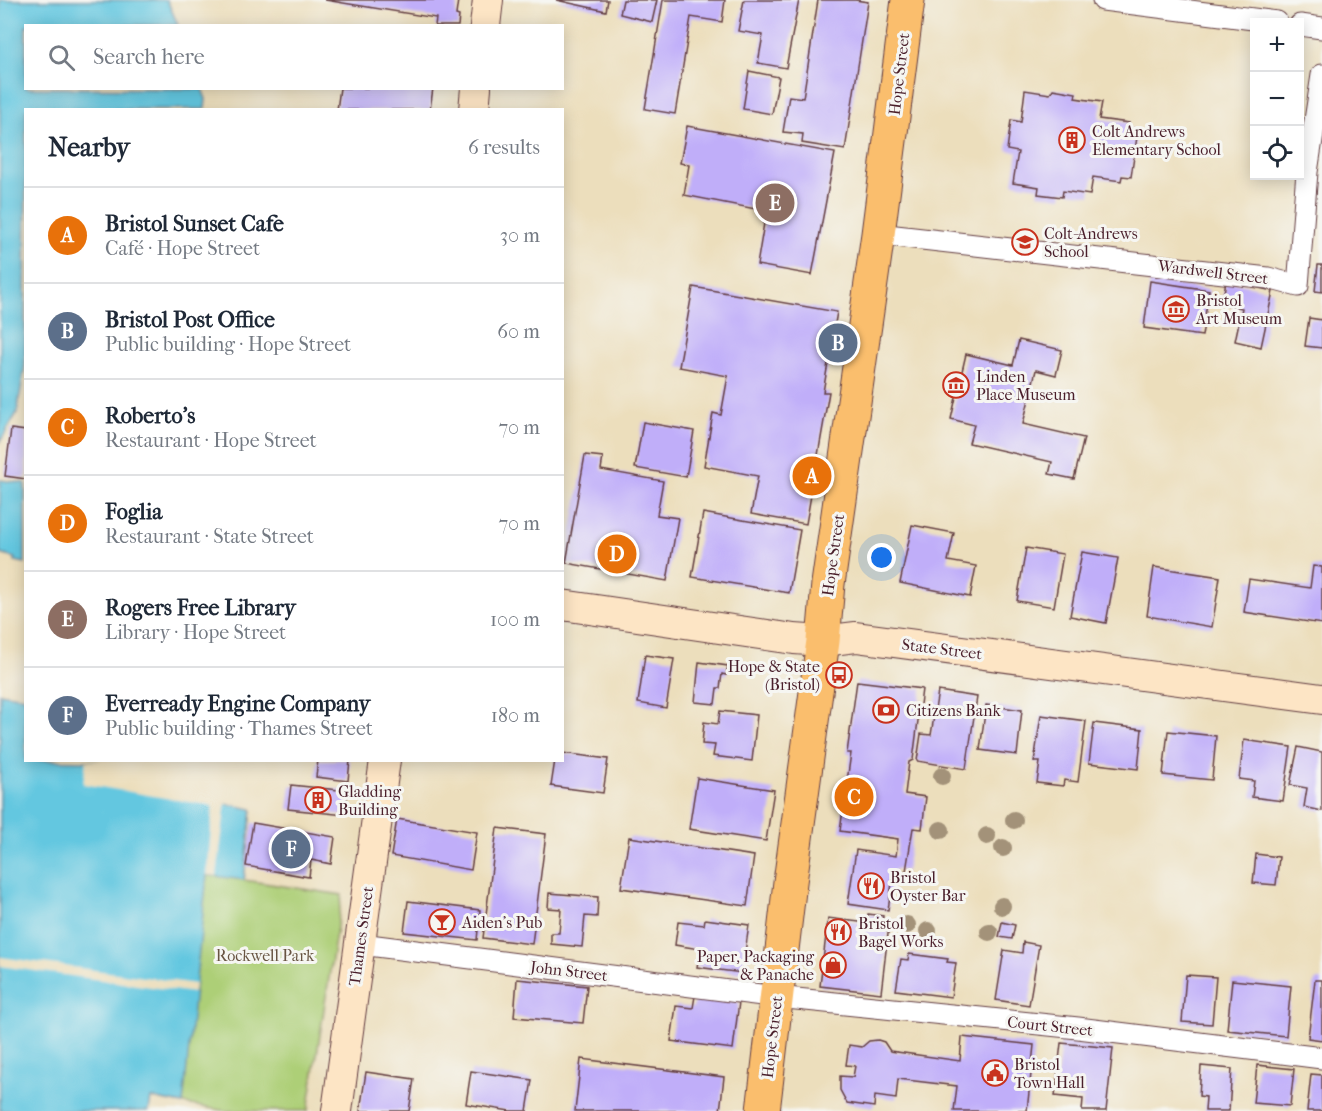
<!DOCTYPE html>
<html lang="en">
<head>
<meta charset="utf-8">
<style>
	body { margin:0; font-family:"IM FELL French Canon",serif; background:#f6f6f7; color:#1f2937 }
	.controls { position:absolute; right:18px; top:18px; display:grid; overflow:hidden; border-radius:0px; box-shadow:0 3px 15px #0003 }
	.controls button { width:54px; height:54px; display:grid; place-items:center; padding:0; border:0; border-bottom:2px solid #e0e1e3; background:#fff; color:#1f2937; font:30px sans-serif }
	.you { position:absolute; left:882px; top:558px; width:21px; height:21px; margin:-15px; border:4px solid #fff; border-radius:50%; background:#1a73e8; box-shadow:0 0 0 9px #1a73e833 }
	.badge { display:grid; place-items:center; width:39px; height:39px; border-radius:50%; background:#d93025; color:#fff; font-size:20px; font-weight:700 }
	.pin { position:absolute; translate:-50% -50%; border:3px solid #fff; box-shadow:0 2px 6px #0006 }
	.list { margin:0; padding:0; list-style:none }
	h2 { display:flex; justify-content:space-between; align-items:center; height:78px; margin:0; padding:0 24px; font-size:26px }
	h2 small { font-size:20px; font-weight:400; color:#747a83 }
	.list li { display:grid; grid-template-columns:39px 1fr auto; gap:18px; align-items:center; box-sizing:border-box; height:96px; padding:0 24px; border-top:2px solid #e0e1e3 }
	.list b { display:block; font-size:22px; white-space:nowrap }
	.list p { margin:0; font-size:20px; white-space:nowrap; color:#747a83 }
	.list em { font-size:20px; font-style:normal; color:#747a83 }
	.icon { flex:none; width:33px; height:33px; fill:none; stroke:currentColor; stroke-width:2; stroke-linecap:round; stroke-linejoin:round }
	.map { position:relative; flex:none; width:1322px; height:1111px; overflow:hidden }
	.search { position:absolute; background:#fff; box-shadow:0 3px 15px #0003; left:24px; top:24px; width:540px; height:66px; display:flex; align-items:center; gap:15px; box-sizing:border-box; padding:0 21px; border-radius:0px; color:#747a83; font-size:22px }
	.panel { position:absolute; background:#fff; box-shadow:0 3px 15px #0003; left:24px; top:108px; width:540px; height:654px; border-radius:0px }
	.map>svg:first-child { display:block }
</style>
</head>
<body>
<div class="map">
<svg width="1322" height="1111" viewBox="0 0 1322 1111">
	<rect width="100%" height="100%" fill="#f6f6f2"/>
	<filter id="ink" filterUnits="userSpaceOnUse"><feTurbulence type="fractalNoise" baseFrequency=".0167" numOctaves="2"/><feDisplacementMap in="SourceGraphic" scale="12" xChannelSelector="R" yChannelSelector="G"/><feConvolveMatrix kernelMatrix="1 2 1 2 8 2 1 2 1" color-interpolation-filters="sRGB"/></filter>
	<filter id="wash" filterUnits="userSpaceOnUse"><feTurbulence type="fractalNoise" baseFrequency=".008" numOctaves="4" result="noise"/><feDisplacementMap in="SourceGraphic" scale="24" xChannelSelector="R" yChannelSelector="G"/><feGaussianBlur stdDeviation="1.35" result="paint"/><feColorMatrix in="noise" values="0 0 0 0 0 0 0 0 0 0 0 0 0 0 0 0 0 1.4 0 .05"/><feComposite in="paint" operator="in"/></filter>
	<g filter="url(#wash)">
		<rect width="100%" height="100%" fill="#ecdebc"/>
		<path fill="#adcf77" stroke="#7c7751" stroke-width="1.5" d="M252 809 244 880 342 895 308 1111H225L162 1100 192 916 207 875 217 876Z"/>
		<path fill="#63c7e0" stroke="#567386" stroke-width="1.5" d="M0 0H167L178 25 26 26V88L202 89 206 99 205 109 26 110 25 365 17 413 0 442Z
			M0 480 25 483V563L15 561V558L0 554Z
			M0 693 25 697 26 760 100 761V778L252 809 244 880 207 875 183 1104 151 1098 149 1111H0Z"/>
		<path fill="#ecdebc" d="M103 760V775L226 800 217 876 207 875 213 806 83 784 86 761Z
			M0 957 195 984 194 993 0 966Z"/>
		<g id="blocks">
			<path fill="#c0aef9" d="M325 0H458L456 15 459 16 458 26H435L436 18Z
				M556 0H608L606 11Z
				M623 0H657L652 22 620 14Z
				M663 0H725L722 22 691 17 675 114 645 109Z
				M744 0H799L786 68 758 63 763 35 738 31Z
				M818 0H855L868 2 845 150 802 143 803 134 783 132 789 96 803 98Z
				M749 71 779 77 772 114 743 109Z
				M340 88H433L430 110H337Z
				M1053 89 1076 93 1075 98 1102 102 1099 119 1129 123 1128 128 1138 130 1131 177 1122 176 1121 181 1093 177 1090 195 1063 191 1062 197 1038 194 1039 187 1013 183 1018 152 1007 150 1011 120 1021 122 1025 90 1050 94Z
				M687 126 835 153 812 275 757 265 766 211 684 195 689 165 680 163Z
				M1318 265H1322V292L1315 291Z
				M1150 281 1209 290 1202 336 1144 328Z
				M1226 281 1273 291 1261 347 1235 341 1242 308 1222 304Z
				M693 287 837 312 823 392H829L806 524 751 514 758 476 704 466 713 413 721 415 728 376 679 367Z
				M1309 318 1322 320V348L1305 346Z
				M1019 340 1062 350 1056 375 1036 370 1023 424 1084 438 1074 479 1049 474 1052 462 969 443 974 425 951 419 966 354 1013 365Z
				M643 422 694 431 686 477 635 468Z
				M11 429 26 431V479L5 476Z
				M585 455 603 457 601 470 663 481 657 515 678 518 667 581 566 563Z
				M703 513 800 530 789 593 692 577Z
				M912 525 954 533 948 561 976 566 970 597 900 583Z
				M1026 548 1063 554 1054 607 1017 601Z
				M1082 552 1118 558 1106 623 1070 616Z
				M1313 566 1322 567V624L1244 612 1249 579 1310 588Z
				M1154 567 1220 577 1212 627 1147 616Z
				M645 655 674 659 666 708 638 703Z
				M699 662 728 666 726 675 722 674 720 688H717L715 704 695 702Z
				M857 681 922 689 913 760 909 762 905 794 926 797 922 829 913 828 906 871 894 869 888 910 848 904 856 850 896 856 898 839 840 831 851 753H847Z
				M938 691 977 697 966 769 917 761 921 734 931 735Z
				M986 705 1022 710 1017 755 980 750Z
				M720 711 757 715 752 761 713 756 715 745 702 744 704 722 718 724Z
				M1041 715 1086 721 1078 782 1064 780 1063 786 1037 783 1040 762H1034Z
				M1094 723 1142 729 1138 769 1089 763Z
				M1168 731 1216 736 1212 780 1163 775Z
				M1244 740 1291 747 1283 801 1252 797 1254 781 1239 779Z
				M1298 747 1322 752V811L1304 807 1307 788 1290 785Z
				M562 753 608 759 603 793 551 786 555 760H562Z
				M318 760H350L348 781 316 777Z
				M697 778 774 790 766 841 689 829Z
				M291 785 348 791 345 815 288 809Z
				M397 819 477 832 471 870 391 856Z
				M253 823 335 837 331 864 311 860 309 877 246 866Z
				M497 828 546 834 532 944 483 938Z
				M629 837 754 856 747 906 621 888Z
				M1256 854 1279 857 1276 885 1253 883Z
				M549 893 598 897 597 917 585 916 582 947 551 944V933H559L561 909 548 908Z
				M408 901 480 910 477 940 404 932Z
				M868 914 883 916 882 924 889 925 881 993 820 986 828 918 867 923Z
				M705 919 749 925 742 973 697 967 700 949 675 945 678 922 704 925Z
				M1002 922 1015 925 1012 939 999 937Z
				M1023 942 1039 945 1029 1005 996 1000 1004 950 1022 953Z
				M909 954 948 959 947 962 956 963 951 997 896 990 901 959 908 960Z
				M1186 975 1216 977 1212 1024 1182 1022Z
				M517 979 587 986 583 1023 514 1017Z
				M1232 980 1291 986 1286 1036 1227 1030Z
				M1315 980H1322V1040L1308 1038Z
				M695 996 739 1002 733 1049 671 1041 676 1006 693 1008Z
				M962 1037 1034 1045 1027 1111H954L957 1086 898 1079 896 1099 875 1096 874 1107 847 1103 840 1090V1076L853 1077 855 1066 846 1065 849 1045 862 1047 869 1041 878 1040 884 1042 890 1051 960 1061Z
				M1061 1043 1113 1048 1106 1111H1082L1083 1099 1055 1096Z
				M581 1059 724 1077 720 1111H575Z
				M1257 1065 1294 1069 1290 1106 1253 1103Z
				M1201 1066 1232 1069 1229 1111H1205L1206 1097 1199 1096Z
				M471 1071 532 1080 527 1111H510L466 1104Z
				M366 1072 414 1079 409 1111H360Z
				M1311 1074 1322 1075V1111H1307Z"/>
		</g>
	</g>
	<g filter="url(#ink)">
		<use href="#blocks" fill-opacity="0" stroke="#623c41" stroke-width="1.5"/>
		<g fill="none" stroke-linecap="round" stroke-linejoin="round">
			<g stroke="#623c41" stroke-width="23">
				<path id="street" d="M1103 0 1277 22
					M1300 25 1322 28
					M878 234 1268 278 1298 286 1307 172 1322 75
					M361 944 777 997 1078 1028 1322 1058"/>
			</g>
			<g stroke="#623c41" stroke-width="32">
				<path id="secondary" d="M485 26 488 0
					M474 110 476 88
					M562 605 794 639 823 641 856 637 1322 699
					M337 1111 385 760"/>
			</g>
			<g stroke="#623c41" stroke-width="35">
				<path id="primary" d="M763 1111 790 882 823 641 828 584 878 234 908 0"/>
			</g>
			<use href="#street" stroke="#fff" stroke-width="21"/>
			<use href="#secondary" stroke="#fde5c5" stroke-width="30"/>
			<use href="#primary" stroke="#fabe6d" stroke-width="33"/>
		</g>
		<g fill="#a39279">
			<circle cx="942" cy="776" r="9"/>
			<circle cx="1014" cy="820" r="9"/>
			<circle cx="941" cy="830" r="9"/>
			<circle cx="987" cy="836" r="9"/>
			<circle cx="1003" cy="848" r="9"/>
			<circle cx="1002" cy="906" r="9"/>
			<circle cx="907" cy="925" r="9"/>
			<circle cx="928" cy="931" r="9"/>
			<circle cx="989" cy="932" r="9"/>
		</g>
	</g>
	<defs>
		<g id="building-ring" transform="scale(1.35)"><circle r="9.5" fill="#f6f6f2" stroke="#c8321e" stroke-width="1.5"/><path d="M-4-6H4V6H1V3H-1V6H-4ZM-2.5-4.3h1.7v1.8h-1.7ZM.8-4.3h1.7v1.8H.8ZM-2.5-1h1.7V.8h-1.7ZM.8-1h1.7V.8H.8Z" fill="#c8321e"/></g>
		<g id="school-ring" transform="scale(1.35)"><circle r="9.5" fill="#f6f6f2" stroke="#c8321e" stroke-width="1.5"/><path d="M0-5L7-2L0 1L-7-2ZM-4 1L0 2.5L4 1V4Q0 6-4 4Z" fill="#c8321e"/></g>
		<g id="museum-ring" transform="scale(1.35)"><circle r="9.5" fill="#f6f6f2" stroke="#c8321e" stroke-width="1.5"/><path d="M0-6L6-3V-2H-6V-3ZM-5-1h2V3h-2ZM-1-1h2V3h-2ZM3-1h2V3H3ZM-6 4H6V6H-6Z" fill="#c8321e"/></g>
		<g id="bus-ring" transform="scale(1.35)"><circle r="9.5" fill="#f6f6f2" stroke="#c8321e" stroke-width="1.5"/><path d="M-5-6H5V4H4V6H2V4H-2V6H-4V4H-5ZM-3.5-4V0h7V-4ZM-3.5 1.2v1.5H-2V1.2ZM2 1.2v1.5H3.5V1.2Z" fill="#c8321e"/></g>
		<g id="bank-ring" transform="scale(1.35)"><circle r="9.5" fill="#f6f6f2" stroke="#c8321e" stroke-width="1.5"/><path d="M-6-4H6V4H-6ZM0-2.3a2.3 2.3 0 1 0 0 4.6a2.3 2.3 0 1 0 0-4.6Z" fill="#c8321e"/></g>
		<g id="restaurant-ring" transform="scale(1.35)"><circle r="9.5" fill="#f6f6f2" stroke="#c8321e" stroke-width="1.5"/><path d="M-5-6h1v4h1v-4h1v4h1v-4h1v5L-1.5 .5V6h-2V.5L-5-1ZM5-6V6H3V1.5H1.5Q1.5-4 5-6Z" fill="#c8321e"/></g>
		<g id="bar-ring" transform="scale(1.35)"><circle r="9.5" fill="#f6f6f2" stroke="#c8321e" stroke-width="1.5"/><path d="M-6-5H6L.8 .8V4.5H3.5V6h-7V4.5H-.8V.8Z" fill="#c8321e"/></g>
		<g id="shop-ring" transform="scale(1.35)"><circle r="9.5" fill="#f6f6f2" stroke="#c8321e" stroke-width="1.5"/><path d="M-5-2.5h2.3a2.7 3.5 0 0 1 5.4 0H5L5.5 6h-11ZM-1.5-2.5h3a1.5 2.3 0 0 0-3 0Z" fill="#c8321e"/></g>
		<g id="civic-ring" transform="scale(1.35)"><circle r="9.5" fill="#f6f6f2" stroke="#c8321e" stroke-width="1.5"/><path d="M-.6-6.5H3V-4.5H.6V-3L4-1V1h2V6H-6V1h2V-1L-.6-3ZM-1.2 2.5V6h2.4V2.5Z" fill="#c8321e"/></g>
	</defs>
	<g fill-rule="evenodd">
		<use href="#building-ring" x="1072" y="140"/>
		<use href="#school-ring" x="1025" y="242"/>
		<use href="#museum-ring" x="1176" y="309"/>
		<use href="#museum-ring" x="956" y="385"/>
		<use href="#bus-ring" x="839" y="675"/>
		<use href="#bank-ring" x="886" y="710"/>
		<use href="#building-ring" x="318" y="800"/>
		<use href="#restaurant-ring" x="871" y="886"/>
		<use href="#bar-ring" x="442" y="922"/>
		<use href="#restaurant-ring" x="838" y="932"/>
		<use href="#shop-ring" x="833" y="965"/>
		<use href="#civic-ring" x="995" y="1073"/>
	</g>
	<g text-anchor="middle" dominant-baseline="central" stroke-width="6" stroke-linejoin="round" paint-order="stroke">
		<g font-size="16" fill="#4a1f2b" stroke="#f6f6f2">
			<text transform="translate(899 74) rotate(-83)">Hope Street</text>
			<text transform="translate(1213 272) rotate(7)">Wardwell Street</text>
			<text transform="translate(833 555) rotate(-82)">Hope Street</text>
			<text transform="translate(942 649) rotate(7)">State Street</text>
			<text transform="translate(361 936) rotate(-82)">Thames Street</text>
			<text transform="translate(569 971) rotate(7)">John Street</text>
			<text transform="translate(1050 1026) rotate(6)">Court Street</text>
			<text transform="translate(772 1037) rotate(-83)">Hope Street</text>
		</g>
		<g font-size="16" fill="#4a1f2b" stroke="#f6f6f2" text-anchor="start">
			<text x="1092" y="131">Colt Andrews<tspan x="1092" dy="18">Elementary School</tspan></text>
			<text x="1044" y="233">Colt-Andrews<tspan x="1044" dy="18">School</tspan></text>
			<text x="1196" y="300">Bristol<tspan x="1196" dy="18">Art Museum</tspan></text>
			<text x="976" y="376">Linden<tspan x="976" dy="18">Place Museum</tspan></text>
			<text x="820" y="666" text-anchor="end">Hope &amp; State<tspan x="820" dy="18">(Bristol)</tspan></text>
			<text x="906" y="710">Citizens Bank</text>
			<text x="338" y="791">Gladding<tspan x="338" dy="18">Building</tspan></text>
			<text x="890" y="877">Bristol<tspan x="890" dy="18">Oyster Bar</tspan></text>
			<text x="462" y="922">Aiden's Pub</text>
			<text x="858" y="923">Bristol<tspan x="858" dy="18">Bagel Works</tspan></text>
			<text x="814" y="956" text-anchor="end">Paper, Packaging<tspan x="814" dy="18">&amp; Panache</tspan></text>
			<text x="1014" y="1064">Bristol<tspan x="1014" dy="18">Town Hall</tspan></text>
		</g>
		<g font-size="16" fill="#685442" stroke="#f6f6f2">
			<text x="265" y="955">Rockwell Park</text>
		</g>
	</g>
</svg>
<div class="controls">
<button>+</button>
<button>−</button>
<button><svg class="icon" aria-label="locate" viewBox="0 0 24 24"><circle cx="12" cy="12" r="6"/><path d="M12 2v4M12 18v4M2 12h4M18 12h4"/></svg></button>
</div>
<div class="you"></div>
<div class="pin badge" style="left:812px;top:476px;background:#e8710a">A</div>
<div class="pin badge" style="left:838px;top:343px;background:#5c6f8a">B</div>
<div class="pin badge" style="left:854px;top:797px;background:#e8710a">C</div>
<div class="pin badge" style="left:617px;top:554px;background:#e8710a">D</div>
<div class="pin badge" style="left:775px;top:203px;background:#8d6e63">E</div>
<div class="pin badge" style="left:291px;top:849px;background:#5c6f8a">F</div>
<div class="search"><svg class="icon" aria-label="search" viewBox="0 0 24 24"><circle cx="10" cy="10" r="6"/><path d="M15 15l6 6"/></svg>Search here</div>
<section class="panel">
<h2>Nearby<small>6 results</small></h2>
<ul class="list">
<li><span class="badge" style="background:#e8710a">A</span><div><b>Bristol Sunset Cafe</b><p>Café · Hope Street</p></div><em>30 m</em></li>
<li><span class="badge" style="background:#5c6f8a">B</span><div><b>Bristol Post Office</b><p>Public building · Hope Street</p></div><em>60 m</em></li>
<li><span class="badge" style="background:#e8710a">C</span><div><b>Roberto's</b><p>Restaurant · Hope Street</p></div><em>70 m</em></li>
<li><span class="badge" style="background:#e8710a">D</span><div><b>Foglia</b><p>Restaurant · State Street</p></div><em>70 m</em></li>
<li><span class="badge" style="background:#8d6e63">E</span><div><b>Rogers Free Library</b><p>Library · Hope Street</p></div><em>100 m</em></li>
<li><span class="badge" style="background:#5c6f8a">F</span><div><b>Everready Engine Company</b><p>Public building · Thames Street</p></div><em>180 m</em></li>
</ul>
</section>
</div>
</body>
</html>
